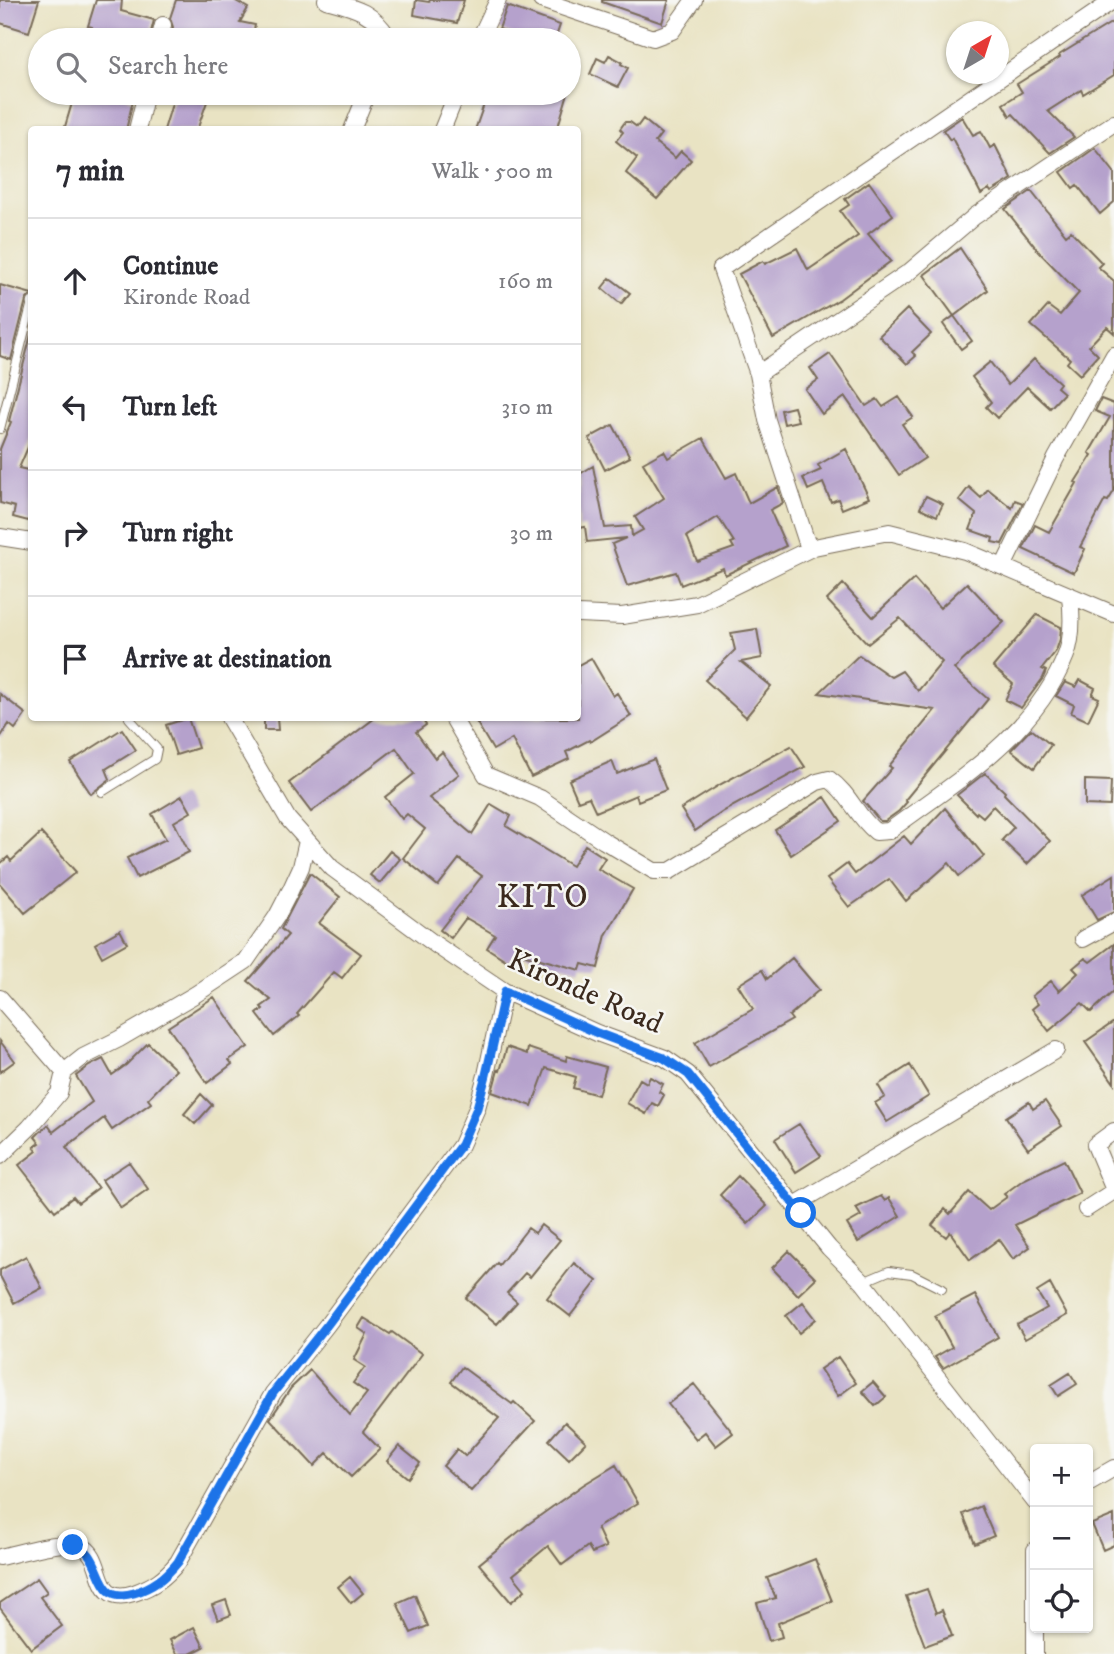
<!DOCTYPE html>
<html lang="en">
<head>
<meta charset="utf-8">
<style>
	body { margin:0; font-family:"IM FELL DW Pica",serif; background:#f2f2f3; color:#2b2b33 }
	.controls { position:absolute; right:21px; bottom:21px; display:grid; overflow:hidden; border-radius:7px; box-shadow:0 2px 5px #0004 }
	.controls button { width:63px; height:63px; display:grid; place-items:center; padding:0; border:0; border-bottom:2px solid #e1e1e2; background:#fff; color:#2b2b33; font:35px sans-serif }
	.compass { position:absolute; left:946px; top:21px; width:63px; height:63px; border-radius:50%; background:#fff; box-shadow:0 2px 5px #0004; rotate:39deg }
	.stop { position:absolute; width:21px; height:21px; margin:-16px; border:5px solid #1a73e8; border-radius:50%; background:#fff }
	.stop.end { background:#1a73e8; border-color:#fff; box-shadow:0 2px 7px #0008 }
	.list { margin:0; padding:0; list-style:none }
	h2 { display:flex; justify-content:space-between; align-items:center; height:91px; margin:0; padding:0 28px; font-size:30px }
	h2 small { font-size:23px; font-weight:400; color:#7c7c81 }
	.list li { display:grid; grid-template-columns:46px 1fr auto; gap:21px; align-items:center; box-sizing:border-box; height:126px; padding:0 28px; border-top:2px solid #e1e1e2 }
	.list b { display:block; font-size:26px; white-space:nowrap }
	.list p { margin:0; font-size:23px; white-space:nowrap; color:#7c7c81 }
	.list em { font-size:23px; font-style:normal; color:#7c7c81 }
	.icon { flex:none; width:38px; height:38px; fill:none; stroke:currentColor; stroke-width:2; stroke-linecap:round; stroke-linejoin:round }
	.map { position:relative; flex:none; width:1114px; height:1654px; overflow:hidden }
	.search { position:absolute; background:#fff; box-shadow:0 2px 5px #0004; left:28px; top:28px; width:553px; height:77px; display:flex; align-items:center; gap:18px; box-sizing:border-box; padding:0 24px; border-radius:38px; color:#7c7c81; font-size:26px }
	.panel { position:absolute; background:#fff; box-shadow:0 2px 5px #0004; left:28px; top:126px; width:553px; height:595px; border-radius:7px }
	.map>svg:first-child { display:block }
</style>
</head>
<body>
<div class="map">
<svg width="1114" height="1654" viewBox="0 0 1114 1654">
	<rect width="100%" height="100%" fill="#f6f6f2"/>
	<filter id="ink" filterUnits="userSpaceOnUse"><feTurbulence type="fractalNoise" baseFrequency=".0143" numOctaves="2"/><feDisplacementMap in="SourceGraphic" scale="14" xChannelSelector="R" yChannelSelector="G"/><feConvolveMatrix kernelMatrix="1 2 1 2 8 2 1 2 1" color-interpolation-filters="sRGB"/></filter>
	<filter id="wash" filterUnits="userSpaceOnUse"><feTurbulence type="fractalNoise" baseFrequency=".00686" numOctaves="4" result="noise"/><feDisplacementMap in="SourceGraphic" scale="28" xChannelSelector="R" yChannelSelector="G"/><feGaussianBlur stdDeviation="1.57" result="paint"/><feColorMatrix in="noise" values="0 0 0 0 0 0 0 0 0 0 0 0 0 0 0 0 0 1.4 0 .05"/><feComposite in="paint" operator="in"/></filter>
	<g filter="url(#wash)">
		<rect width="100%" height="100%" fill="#e9e3c3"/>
		<g id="blocks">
			<path fill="#b5a1cc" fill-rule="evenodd" d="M0 0H39L29 32 0 23Z
				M96 0H122L121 11 154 20 149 40H89L92 27 88 26Z
				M176 0H234L248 8 240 22 255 25 252 40H170L173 27 170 18Z
				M416 0 429 2 430 0H464L457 23 414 15Z
				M602 0H669L662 23 602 2Z
				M507 6 560 25 555 40H510L513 34 499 29Z
				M1114 21V75L1083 94 1081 90 1048 111 1074 137 1050 153 1013 114 1010 116 1003 104 1022 92 1017 84 1060 57 1059 55Z
				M609 55 622 62 621 64 628 68 618 87 590 74 597 58 605 62Z
				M75 93H113L133 100 126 130H64Z
				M191 93H210L197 130H164L175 94 188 98Z
				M488 93H568L557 130H475Z
				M962 117 973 135 981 131 990 148 995 145 1012 179 991 192 989 189 981 194 952 138 950 140 943 130Z
				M643 119 661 134 655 142 675 158 681 151 691 160 657 199 626 173 637 158 616 141 623 132 620 129 625 122H630L637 127Z
				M1095 148 1114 172V202L1100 214 1077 185 1073 188 1061 172Z
				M869 182 893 215 868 234 891 261 840 299 773 338 739 274 763 261 765 264 797 248 808 270 858 236 840 211 849 205 845 199Z
				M1031 191 1066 235 1071 231 1102 263 1098 267 1114 281V333L1107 327 1089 346 1098 355 1080 375 1067 363 1070 359 1031 325 1048 306 1060 315 1079 293 1040 253 1005 209Z
				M960 248 988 290 954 316 924 275Z
				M610 278 630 293 621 304 602 288Z
				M0 285 32 294 26 300 11 360 0 356Z
				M907 309 931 334 912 352 916 356 907 364 879 336Z
				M954 316 972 341 961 349 943 324Z
				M32 331V438L19 468 32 471V522L13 517 15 507 0 503V449L11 422 9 421Z
				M830 354 866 406 877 399 883 407 899 397 913 417 902 424 925 458 899 475 845 397 822 414 805 389 818 380 810 368Z
				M1034 359 1060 383 1057 387 1064 393 1050 408 1027 387 997 418 986 407 991 402 972 377 990 362 1008 385Z
				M1101 399 1114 404V491L1108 501 1105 500 1080 547 1085 549 1074 573 1023 549 1035 525 1049 532 1077 483 1075 482 1092 455 1089 453 1110 417 1095 411Z
				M794 407 798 421 784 424 781 410Z
				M613 425 630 457 605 470 589 438Z
				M703 438 726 478 736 473 749 503 778 487 783 503 770 510 786 546 725 575 723 568 681 585 676 572 627 586 612 544 626 538 587 542 585 527 579 528 578 475 593 466 605 528 631 526 632 536 643 530 635 517 664 498 643 463 664 451 668 458ZM718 517 734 542 731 543 734 548 697 561 687 536Z
				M846 449 869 498 842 509 838 499 831 502 823 483 808 490 803 478 821 470 818 465Z
				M969 487 981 498 988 489 1012 508 1015 500 1023 503 1002 544 992 542 993 538 970 530 976 514 959 500Z
				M926 496 943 504 937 516 920 508Z
				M914 579 940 608 967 583 1004 622 954 669 988 699 905 800 907 802 899 811 885 821H880L863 801 892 768 889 766 935 710 819 693 859 655 891 677 902 671 918 691 942 662 900 618 868 644 827 600 843 584 873 617Z
				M1037 615 1061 627 1060 639 1056 651 1042 669 1046 671 1043 678 1021 708 1005 700 1013 684 993 667Z
				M757 629 762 658 741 662 771 686 746 717 705 680 735 650 731 633Z
				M591 658 613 696 617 693 631 716 590 742 589 740 566 752 569 759 531 777 512 739 493 750 474 718H578V665Z
				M1080 680 1095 688 1092 695 1099 698 1088 721 1071 713 1074 705 1056 696 1065 682 1076 687Z
				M0 694 26 714 15 729 9 724 0 738Z
				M188 718 198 748 176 755 166 725Z
				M264 718H277L278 730H264Z
				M375 718H421L426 725 416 732 435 758 442 752 459 774 429 798 472 834 491 804 511 816 506 826 572 866 585 845 605 858 598 869 633 889 606 935 598 968 582 964 580 970 515 952 509 962 487 948 495 935 466 918 451 938 440 930 482 876 459 859 438 886 403 858 425 829 407 814 402 819 385 797 414 774 396 748 311 812 289 783Z
				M122 729 136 750 106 769 110 779 91 794 70 762Z
				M1031 729 1051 745 1034 768 1011 750Z
				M791 746 805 767 724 811 695 831 681 809 721 784Z
				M654 759 666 790 638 801 636 795 596 812 589 797 578 801 569 780 612 761 617 774Z
				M985 773 1005 792 1004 794 1050 841 1027 864 1002 840 1014 827 993 806 983 817 977 812 976 814 957 795Z
				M1085 780 1111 781 1110 806 1085 805Z
				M182 796 191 812 174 822 189 852 137 878 127 858 166 839 152 814Z
				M825 797 841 821 791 855 775 830Z
				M945 808 984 856 959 876 949 863 906 901 889 879 849 907 827 879 847 864 855 874 904 836 911 844Z
				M41 833 76 872 25 913 0 884V864L8 857 11 861Z
				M390 851 400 859 380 883 370 875Z
				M310 873 340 897 319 923 361 954 342 978 334 972 297 1014 299 1016 274 1036 257 1014 263 1009 261 1007 271 1000 248 981 288 935 281 929Z
				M1114 875V912L1097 920 1082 895Z
				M120 930 127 943 102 957 95 944Z
				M1114 944V991L1091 1012 1082 1003 1049 1031 1032 1009 1038 1004 1032 996 1051 981 1059 991 1078 973 1073 968 1085 958 1090 962Z
				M792 958 819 990 789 1016 792 1020 709 1067 695 1043 753 1009 738 985 762 970 767 979Z
				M214 997 248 1047 229 1060 232 1064 207 1083 168 1027Z
				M1114 1022V1083L1085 1042Z
				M0 1041 15 1061 0 1072Z
				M148 1043 176 1070 148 1099 151 1103 112 1130 104 1118 66 1147 98 1188 78 1203 73 1197 55 1211 19 1165 37 1151 34 1147 40 1143 35 1137 40 1132 48 1125 53 1132 92 1102 76 1076 89 1066 103 1059 112 1075 126 1065Z
				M507 1047 527 1054 528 1048 566 1061 567 1056 606 1067 598 1095 573 1088 576 1077 546 1068 532 1106 492 1092 498 1070 500 1071Z
				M910 1065 929 1096 887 1122 875 1103 885 1097 878 1085Z
				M650 1077 663 1084 659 1092 664 1095 658 1106 652 1103 646 1114 627 1103 640 1079 647 1083Z
				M201 1094 212 1105 195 1124 184 1114Z
				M1045 1101 1062 1126 1028 1149 1006 1117 1029 1102 1033 1109Z
				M799 1124 821 1156 796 1172 775 1139Z
				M1064 1160 1080 1193 1015 1225 1030 1247 1013 1259 999 1239 970 1260 950 1232 946 1237 932 1225 945 1209 950 1214 969 1192 989 1210 1007 1197 1004 1194 1023 1180Z
				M129 1162 148 1189 121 1208 102 1180Z
				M738 1176 767 1206 748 1224 720 1195Z
				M881 1196 885 1201 889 1198 900 1216 858 1242 847 1224 861 1216 856 1208Z
				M541 1225 560 1240 530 1277 525 1273 507 1293 517 1302 497 1324 466 1298 497 1263 499 1265 528 1228 535 1233Z
				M789 1251 816 1278 798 1295 772 1268Z
				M26 1256 42 1288 14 1303 0 1276V1270Z
				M574 1263 597 1281 570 1316 547 1298Z
				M1050 1284 1067 1315 1025 1339 1017 1325 1047 1308 1037 1292Z
				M975 1295 998 1337 943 1368 935 1357 952 1347 935 1316Z
				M803 1302 816 1319 799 1333 786 1316Z
				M364 1318 390 1334 392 1332 422 1354 363 1432 380 1449 351 1477 327 1453 314 1466 270 1419 291 1388 310 1370 350 1415 367 1393 353 1383 365 1367 354 1360 367 1334 358 1328Z
				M838 1357 856 1383 838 1396 820 1369Z
				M462 1367 512 1404 514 1402 535 1421 471 1491 443 1466 457 1449 465 1456 499 1418 451 1382Z
				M1070 1373 1077 1384 1058 1396 1051 1385Z
				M873 1382 886 1397 875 1406 862 1391Z
				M694 1384 733 1433 716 1446 705 1432 696 1439 668 1404Z
				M565 1422 586 1442 569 1459 549 1440Z
				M399 1446 420 1463 408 1478 387 1461Z
				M616 1465 638 1503 597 1528 606 1547 592 1553 588 1546 562 1565 548 1546 513 1575 525 1590 511 1602 479 1564 527 1525 583 1485Z
				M981 1506 994 1536 975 1544 963 1514Z
				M1114 1515V1545L1103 1550 1092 1524Z
				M815 1559 832 1601 778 1623 782 1637 769 1641 757 1603 776 1598 767 1578Z
				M350 1577 363 1593 351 1603 338 1587Z
				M37 1578 47 1592 40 1597 62 1626 31 1649 0 1608V1603Z
				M927 1589 936 1613 942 1610 952 1636 925 1646 906 1596Z
				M415 1595 428 1626 411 1633 397 1603Z
				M226 1600 231 1615 218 1620 212 1605Z
				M194 1627 204 1647 190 1654H177L170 1640Z"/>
		</g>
	</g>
	<g filter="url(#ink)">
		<use href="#blocks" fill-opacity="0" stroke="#786b58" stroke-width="2"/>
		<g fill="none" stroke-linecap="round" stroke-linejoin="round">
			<g stroke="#786b58" stroke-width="10">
				<path id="lane" d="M0 429 32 302
					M102 792 155 759 157 749 129 718
					M863 1282 889 1271 912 1274 942 1289"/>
			</g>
			<g stroke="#786b58" stroke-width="18">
				<path id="street" d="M326 0C355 8 372 11 388 37L387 40
					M541 0 653 38 672 31 694 0
					M159 40 163 25
					M479 40 498 0
					M137 130 146 93
					M352 130 367 93
					M442 130 457 93
					M758 374 909 272 975 216 1114 123
					M0 537 32 542
					M809 549 767 420 758 374 721 269 1114 0
					M1003 567 1056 458 1114 355
					M578 614 622 616 697 604 814 547 889 532 965 551 1114 614
					M229 718 288 819 332 868 436 945 504 991 597 1033 665 1058 688 1074 829 1248 863 1282 1035 1502
					M453 718 486 775 540 798 604 841 654 871H670L817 782 829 779C850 794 856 816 876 832L889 831C955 782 1035 735 1066 655 1073 637 1072 614 1070 596
					M1083 939 1114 922
					M0 998 64 1072
					M1114 1131 1095 1145 1114 1190
					M0 1156 29 1128 59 1093 64 1072 83 1057 119 1039 196 994 246 961 277 916 290 891 301 867 307 841
					M795 1205 1056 1050
					M1086 1209 1114 1191
					M1088 1483 1114 1468
					M0 1557C20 1553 62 1539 81 1546 107 1556 90 1607 134 1593 154 1586 165 1578 178 1562L273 1393 327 1325 461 1145 477 1108 486 1075 504 991
					M1035 1654V1550"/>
			</g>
			<use href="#lane" stroke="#fff" stroke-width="8"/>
			<use href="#street" stroke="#fff" stroke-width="16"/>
		</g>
	</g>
	<g fill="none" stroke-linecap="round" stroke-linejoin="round" filter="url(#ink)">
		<path stroke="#1a73e8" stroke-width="9" d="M73 1545C107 1551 90 1606 134 1593 153 1587 165 1578 178 1562L273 1393 327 1325 461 1145 477 1108 486 1075 505 991 597 1033 664 1058 688 1074 801 1213"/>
	</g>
	<g text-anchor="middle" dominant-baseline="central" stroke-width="5" stroke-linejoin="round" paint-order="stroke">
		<g font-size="30" fill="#3b2a1e" stroke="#f6f6f2">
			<text transform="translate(585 992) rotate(24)">Kironde Road</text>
		</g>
		<g font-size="33" letter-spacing="2" fill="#3b2a1e" stroke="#f6f6f2">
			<text x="543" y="897">KITO</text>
		</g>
	</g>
</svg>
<div class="controls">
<button>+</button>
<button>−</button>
<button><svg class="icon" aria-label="locate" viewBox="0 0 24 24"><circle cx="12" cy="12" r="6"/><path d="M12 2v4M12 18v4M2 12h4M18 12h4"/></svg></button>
</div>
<svg class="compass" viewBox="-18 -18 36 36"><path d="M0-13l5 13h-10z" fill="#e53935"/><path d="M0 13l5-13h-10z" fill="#7c7c81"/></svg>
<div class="stop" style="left:801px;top:1213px"></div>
<div class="stop end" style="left:73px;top:1545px"></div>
<div class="search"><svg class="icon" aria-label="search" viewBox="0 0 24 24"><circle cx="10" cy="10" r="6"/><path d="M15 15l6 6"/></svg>Search here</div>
<section class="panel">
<h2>7 min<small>Walk · 500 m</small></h2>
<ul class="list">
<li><svg class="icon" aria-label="ahead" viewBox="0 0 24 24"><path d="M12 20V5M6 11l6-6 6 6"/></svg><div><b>Continue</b><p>Kironde Road</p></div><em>160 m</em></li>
<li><svg class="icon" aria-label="left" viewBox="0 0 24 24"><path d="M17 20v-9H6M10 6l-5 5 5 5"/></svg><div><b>Turn left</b></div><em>310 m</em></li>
<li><svg class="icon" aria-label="right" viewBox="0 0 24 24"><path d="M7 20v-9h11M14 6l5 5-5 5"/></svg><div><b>Turn right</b></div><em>30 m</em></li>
<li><svg class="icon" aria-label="arrive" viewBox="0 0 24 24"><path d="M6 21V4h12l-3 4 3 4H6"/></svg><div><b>Arrive at destination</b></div></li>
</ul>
</section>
</div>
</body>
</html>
